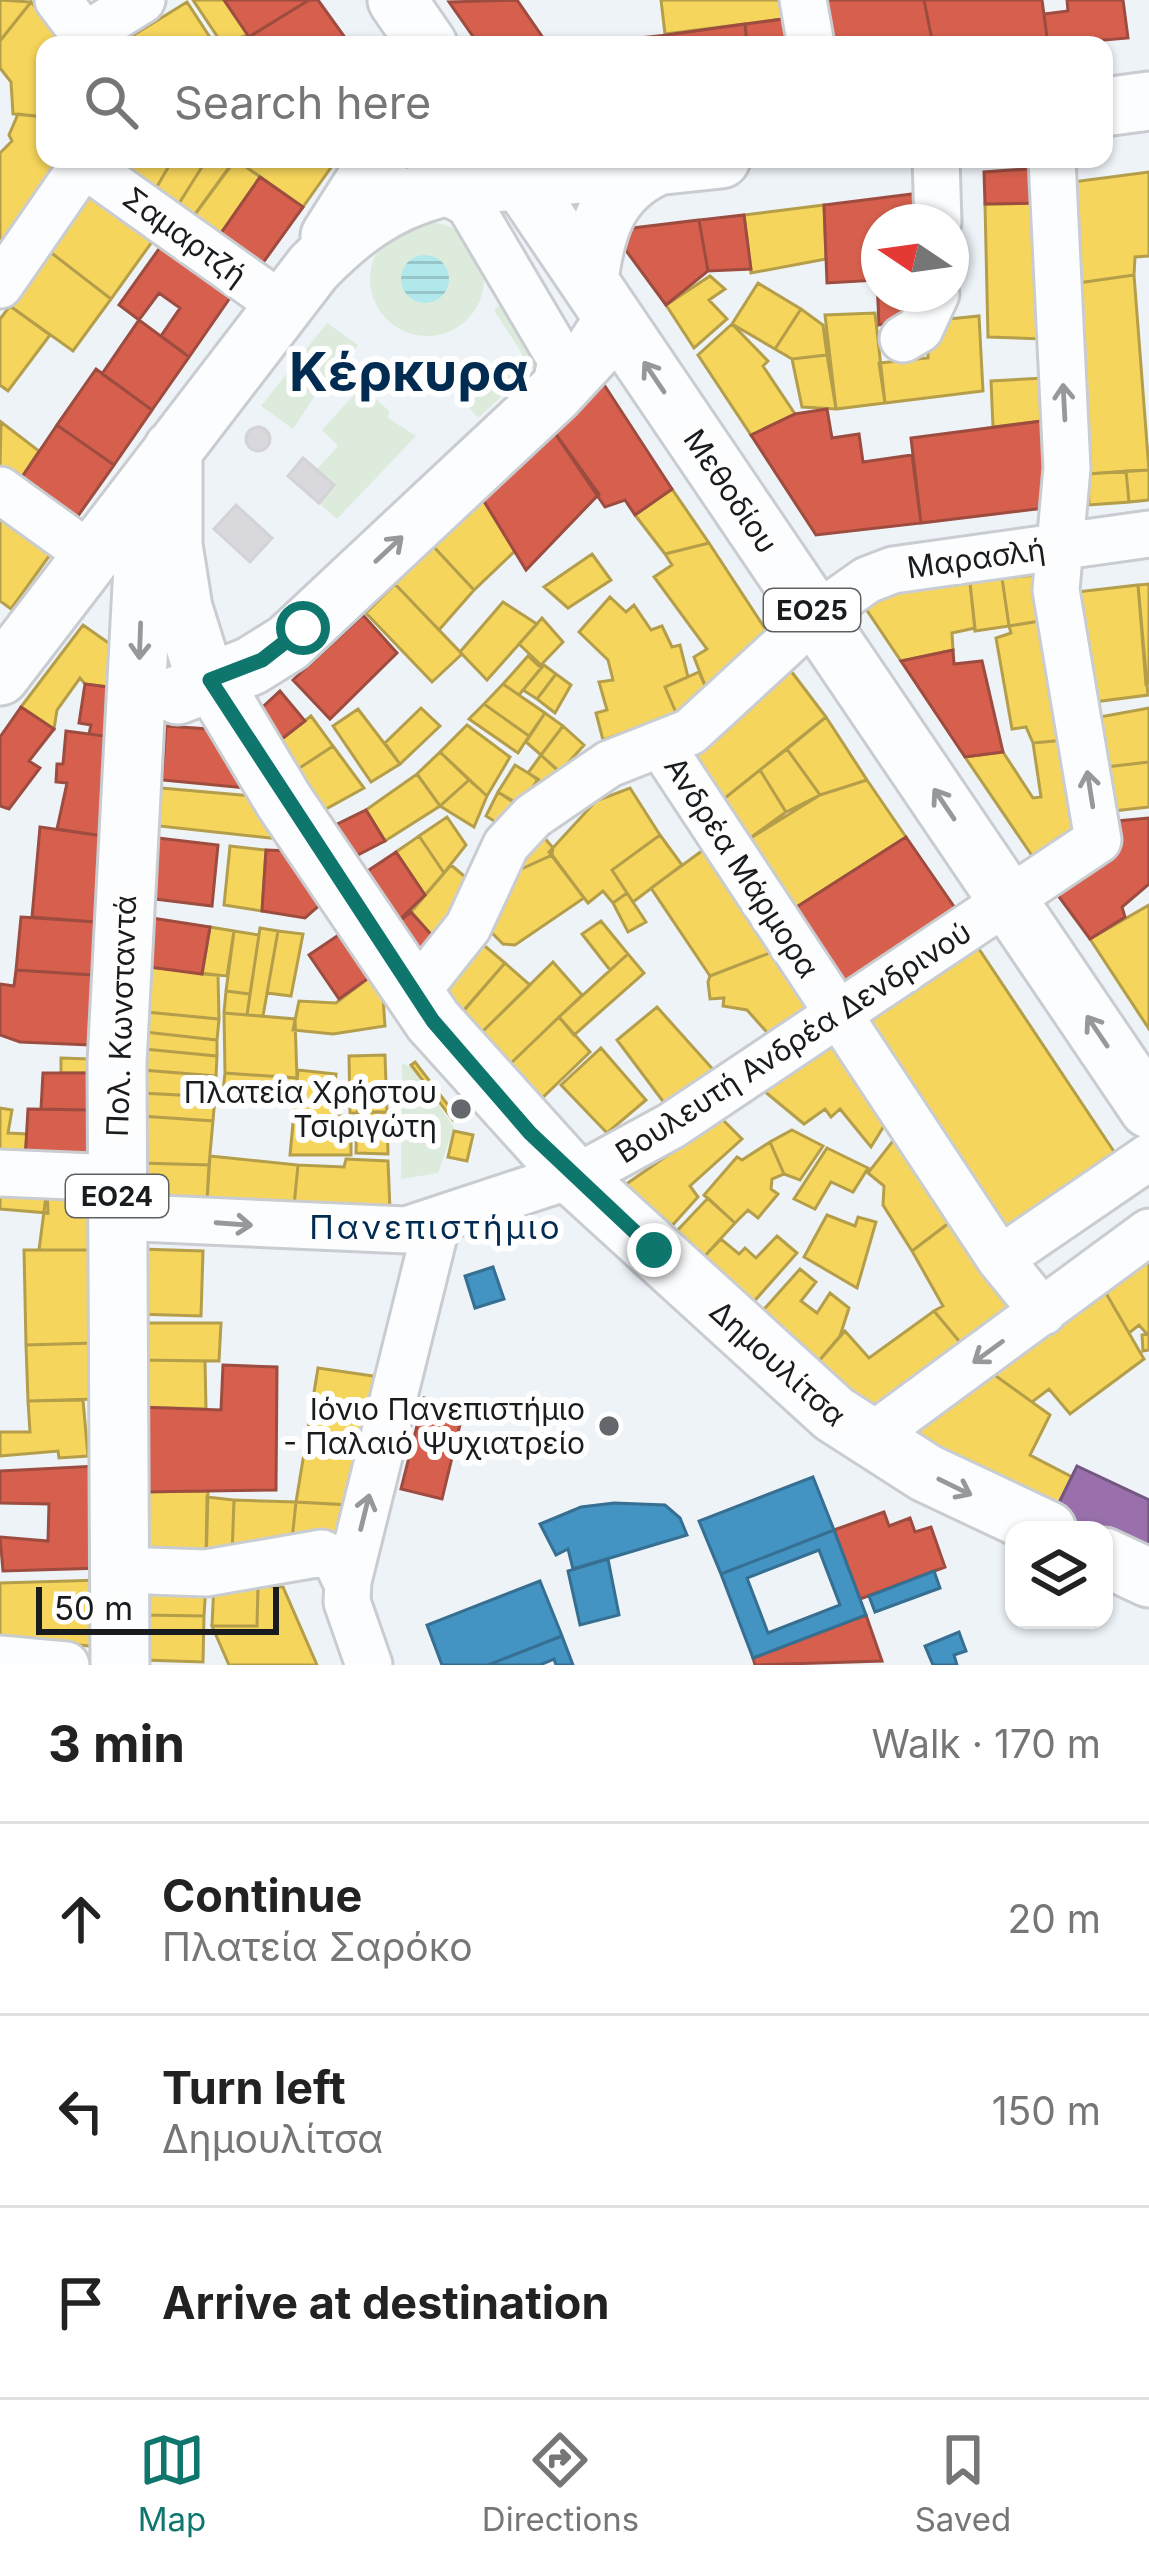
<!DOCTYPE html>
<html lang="en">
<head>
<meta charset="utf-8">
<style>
	body { margin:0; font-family:Inter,sans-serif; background:#f2f2f2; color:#222 }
	.controls { position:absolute; right:36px; bottom:36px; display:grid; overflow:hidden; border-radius:24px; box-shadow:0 3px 9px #0004 }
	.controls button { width:108px; height:108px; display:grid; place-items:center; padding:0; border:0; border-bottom:3px solid #e0e0e0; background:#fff; color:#222; font:60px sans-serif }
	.compass { position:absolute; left:861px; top:204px; width:108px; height:108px; border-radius:50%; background:#fff; box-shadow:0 3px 9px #0004; rotate:283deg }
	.scale { position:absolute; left:36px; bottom:30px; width:243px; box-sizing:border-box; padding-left:12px; border:6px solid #191c1f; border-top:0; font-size:33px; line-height:42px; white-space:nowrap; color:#191c1f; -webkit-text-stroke:9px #fefefe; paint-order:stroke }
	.stop { position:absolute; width:36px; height:36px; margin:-27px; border:9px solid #0f766e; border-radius:50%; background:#fff }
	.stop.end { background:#0f766e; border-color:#fff; box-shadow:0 3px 12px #0008 }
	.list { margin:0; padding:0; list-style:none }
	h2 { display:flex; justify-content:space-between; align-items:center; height:156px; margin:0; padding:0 48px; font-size:51px }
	h2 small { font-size:39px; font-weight:400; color:#767676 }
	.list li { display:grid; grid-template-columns:78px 1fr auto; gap:36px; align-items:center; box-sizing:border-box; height:192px; padding:0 48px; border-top:3px solid #e0e0e0 }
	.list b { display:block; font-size:45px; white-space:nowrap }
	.list p { margin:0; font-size:39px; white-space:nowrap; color:#767676 }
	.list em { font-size:39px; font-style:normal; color:#767676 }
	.icon { flex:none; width:66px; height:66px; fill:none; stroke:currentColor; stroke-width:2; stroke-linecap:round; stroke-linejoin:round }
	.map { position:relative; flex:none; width:1149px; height:1665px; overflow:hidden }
	.search { position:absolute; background:#fff; box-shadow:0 3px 9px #0004; left:36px; right:36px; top:36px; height:132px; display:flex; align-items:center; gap:30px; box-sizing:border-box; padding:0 42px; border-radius:24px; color:#767676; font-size:45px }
	.sheet { height:732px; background:#fff }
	nav { display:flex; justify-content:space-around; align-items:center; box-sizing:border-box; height:168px; border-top:3px solid #e0e0e0; background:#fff; font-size:33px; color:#767676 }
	nav a { display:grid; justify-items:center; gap:6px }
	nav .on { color:#0f766e }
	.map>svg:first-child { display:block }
</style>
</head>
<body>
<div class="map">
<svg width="1149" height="1665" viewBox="0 0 1149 1665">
	<defs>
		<pattern id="water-rules" width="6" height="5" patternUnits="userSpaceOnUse" patternTransform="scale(3)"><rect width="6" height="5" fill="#b0e8eb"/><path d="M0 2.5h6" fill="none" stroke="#97c6c9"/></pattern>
	</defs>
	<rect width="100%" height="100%" fill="#eef3f8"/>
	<path fill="#dcebdb" d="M370 279a57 57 0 1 1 114 0a57 57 0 1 1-114 0Z
		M506 299 538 363 478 418 467 405 523 355 494 310Z
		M327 323 358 345 338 372 331 371 293 429 261 406Z
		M362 386 389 411 388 418 416 436 337 519 319 503 334 485 316 470 338 446 322 430Z
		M402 1063 411 1067 454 1127 438 1173 401 1179Z"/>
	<path fill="url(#water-rules)" d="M401 279a24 24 0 1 1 48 0a24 24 0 1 1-48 0Z"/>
	<path fill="#f6d55c" stroke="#b49e4a" stroke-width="3" d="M0 0 31 2 0 41Z
		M193 0H224L248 34 223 45Z
		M661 0H779L783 19 665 34Z
		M31 2 69 45H45V117L13 114 11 82 0 68V41Z
		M187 2 215 45H126L132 36Z
		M18 114 45 117V159H68L7 243 0 238V153L12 141 9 135Z
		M115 159H173L155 190Z
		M173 159H207L178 205 155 190Z
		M207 159H236L193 217 178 205Z
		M235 159 260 177 219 236 193 217Z
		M235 159H337L303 207Z
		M1149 172V256L1135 257 1134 275 1078 283 1065 183Z
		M89 193 154 239 111 299 49 251Z
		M1040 203 1042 339 988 337 985 204Z
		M824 205 826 259 751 273 744 215Z
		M49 251 111 299 73 351 10 306Z
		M1134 275 1149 470 1088 474 1078 283Z
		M710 276 725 289 709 300 727 319 694 348 666 305Z
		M758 283 801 309 775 349 732 324Z
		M10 306 50 335 8 391 0 385V319Z
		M801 309 823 325 827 355 792 359 775 349Z
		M875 313 885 403 836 409 825 315Z
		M979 316 983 391 885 403 879 363 928 358V321Z
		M732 324 768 361 763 366 795 414 751 435 698 355Z
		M827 355 836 409 802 407 792 359Z
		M1043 378 1042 421 993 427 991 381Z
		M1 422 39 451 18 483 0 469Z
		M1149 470V500L1129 502 1126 471Z
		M1126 471 1129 502 1089 505 1088 474Z
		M672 489 709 543 665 554 635 515Z
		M482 498 515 551 474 590 433 546Z
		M0 515 52 552 11 609 0 601Z
		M709 543 766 630 706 688 694 657 707 649 654 577 672 565 665 554Z
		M433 546 474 590 439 630 395 584Z
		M592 554 611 580 568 608 544 587Z
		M1038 575 1046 620 1009 626 1002 578Z
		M1002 578 1009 626 975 631 970 583Z
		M970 583 975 628 952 633 953 650 901 661 866 609 889 591Z
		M395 584 462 654 432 682 366 613Z
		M1149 584V683L1146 684 1138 585Z
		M1138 585 1148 695 1086 703 1068 593Z
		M610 597 626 612 634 605 651 630 662 626 672 647 680 645 688 677 665 687 677 715 603 740 596 713 607 710 599 682 613 680 608 660 579 632Z
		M503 602 537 624 487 680 460 652Z
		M542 618 563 642 541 665 519 644Z
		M1046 620 1065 740 1033 743 1026 727 1012 729 996 638 1011 633 1009 626Z
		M83 625 120 651 116 688 85 684 80 678 57 710 54 729 21 707Z
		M528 656 541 668 519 695 503 684Z
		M544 665 556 674 537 699 523 690Z
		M788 667 826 717 720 802 692 760Z
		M699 672 706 688 677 715 665 687Z
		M556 674 571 685 555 713 537 699Z
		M503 684 545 713 529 736 484 704Z
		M484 704 529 736 518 753 469 719Z
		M421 708 440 726 400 764 385 743Z
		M1149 708V762L1097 768 1089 719Z
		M358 709 400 764 371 782 333 726Z
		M545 713 563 726 541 755 526 742Z
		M311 716 333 746 292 773 274 745Z
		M826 717 867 780 820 795 787 749Z
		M467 725 510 757 487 796 440 752Z
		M563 726 584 745 560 772 541 755Z
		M1065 740 1082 836 1037 863 965 757 1003 752 1033 798 1041 797 1033 743Z
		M333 746 364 788 317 814 292 773Z
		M787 749 820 795 786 812 760 770Z
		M440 752 469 780 440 806 417 774Z
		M541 755 558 771 547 786 528 773Z
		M1149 762V807L1104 812 1097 768Z
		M515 765 538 779 521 806 498 792Z
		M760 770 786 812 746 841 720 802Z
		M417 774 440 806 385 841 366 810Z
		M469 780 487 796 474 827 440 806Z
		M867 780 906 837 792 910 746 841 820 795Z
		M161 788 252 796 279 839 159 826Z
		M630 788 660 835 612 870 627 893 613 903 603 891 588 903 549 852 596 801Z
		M498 792 527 811 512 832 486 816Z
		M447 817 466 845 444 873 419 836Z
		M532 823 553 848 552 855 519 870Z
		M660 835 682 865 633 902 612 870Z
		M419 836 444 873 425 895 396 852Z
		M230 846 266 850 262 911 224 905Z
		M706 848 775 951 710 976 651 888Z
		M552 855 584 898 515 945 503 944 477 918 515 872Z
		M451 865 476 886 444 949 411 912Z
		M627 893 646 922 628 932 613 903Z
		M1149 905V1029L1090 939Z
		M601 921 628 954 610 970 582 934Z
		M210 927 234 931 227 976 202 974Z
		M260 928 278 931 263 1016 247 1015Z
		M234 931 259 935 250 994 226 991Z
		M278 931 303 934 291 996 267 993Z
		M474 937 505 963 463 1011 435 985Z
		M973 940 1117 1156 1002 1236 863 1017Z
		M775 951 813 1010 772 1038 747 1010 723 1006 724 998 710 999 708 982 710 976Z
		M628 954 644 973 574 1035 559 1017Z
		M553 962 582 995 508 1066 480 1034Z
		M505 963 530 985 480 1034 460 1015Z
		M149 967 218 975 219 1019 146 1012Z
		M370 977 383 998 385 1026 333 1034 293 1030 299 1001 336 1003Z
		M226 991 250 994 247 1015 224 1013Z
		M657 1007 718 1075 671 1112 617 1040Z
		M146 1012 219 1019 217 1040 145 1032Z
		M224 1013 295 1019 297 1078 225 1073Z
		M559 1017 590 1052 539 1101 508 1066Z
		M145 1032 217 1040V1056L144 1049Z
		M831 1038 887 1121 871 1147 840 1109 831 1117 825 1109 804 1124 758 1086Z
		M601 1048 646 1100 607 1133 561 1085Z
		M144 1049 217 1056 216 1076 143 1070Z
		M385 1055 387 1112 350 1113 349 1056Z
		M61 1058 90 1059V1073H61Z
		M415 1062 457 1117 453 1120 411 1065Z
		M143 1070 216 1076 215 1097 142 1093Z
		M298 1070 336 1074 332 1115 351 1117V1155H290Z
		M225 1073 297 1078 295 1099 223 1092Z
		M142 1093 215 1097 213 1121 141 1116Z
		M0 1108 12 1110 8 1133 27 1134 25 1161 0 1160Z
		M357 1112H387L388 1154 356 1153Z
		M141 1116 213 1121 209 1165 140 1163Z
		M721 1118 742 1139 690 1186 698 1197 669 1229 625 1185Z
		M792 1130 823 1146 800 1180 784 1174 770 1142Z
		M454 1131 473 1135 467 1161 448 1157Z
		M896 1137 950 1222 912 1251 883 1205 884 1186 868 1173Z
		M770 1142 784 1174 772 1179 771 1189 778 1194 758 1218 748 1210 735 1223 704 1195 737 1157 742 1160Z
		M827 1148 868 1168 853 1192 831 1182 815 1209 794 1199Z
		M210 1156 298 1165 294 1206 207 1201Z
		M346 1159 388 1161 390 1210 294 1206 298 1165 344 1167Z
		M140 1163 209 1165 207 1201 139 1197Z
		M0 1186 47 1188 48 1213 0 1209Z
		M47 1188H92L91 1250H39Z
		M708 1198 735 1223 701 1260 674 1234Z
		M827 1215 855 1226 858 1217 876 1222 857 1288 804 1257Z
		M953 1220 1013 1315 964 1347 934 1311 943 1306 912 1251Z
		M777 1236 797 1253 749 1307 701 1260 721 1239 739 1254 745 1248 756 1258Z
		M139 1249 203 1251 201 1316 136 1314Z
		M24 1250H91L95 1343 26 1345Z
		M1149 1257V1350L1143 1351 1142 1335 1147 1334 1139 1325 1129 1333 1103 1288Z
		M800 1269 816 1282 801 1301 817 1313 830 1293 849 1308 840 1336 812 1369 758 1316Z
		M1103 1288 1144 1359 1070 1414 1049 1389 1032 1402 989 1371Z
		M934 1311 964 1347 867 1422 812 1369 845 1331 869 1358Z
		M138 1323H221L219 1361 138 1360Z
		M95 1343 96 1399 28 1401 26 1345Z
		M138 1360 205 1361 206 1409 138 1407Z
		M318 1368 380 1377 349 1505 296 1502Z
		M989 1371 1050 1415 1030 1455 1072 1477 1053 1515 912 1446 930 1411Z
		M83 1400 88 1456 59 1458 58 1451 0 1456V1432H30L28 1401Z
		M208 1491 206 1568 141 1567 139 1492Z
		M207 1497 234 1500 232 1556 206 1555Z
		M234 1500 296 1502 290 1559 232 1556Z
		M296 1502 349 1505 336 1560 290 1559Z
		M101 1580V1647L0 1638V1583Z
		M143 1581 206 1583 204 1616 143 1615Z
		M214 1583 258 1586 257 1626H212Z
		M258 1586 283 1587 317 1665H229L212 1626H257Z
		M143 1615 204 1616 203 1662 143 1660Z"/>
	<path fill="#d6604d" stroke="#9d4c3f" stroke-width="3" d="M224 0H309L249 37Z
		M309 0H318L349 43 247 45 244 40Z
		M517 0 548 45H479L449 2Z
		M826 0H924L933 45H834Z
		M924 0H1042L1048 45H933Z
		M1067 0H1123L1128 38 1048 45 1044 14 1068 11Z
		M783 19 788 45H660L659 36Z
		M745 24 747 45H660L659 36Z
		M659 36 660 45H572Z
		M1039 168 1040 203 985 204 984 172Z
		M260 177 303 207 260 267 219 236Z
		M920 193 922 222H879V294H922L899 321 879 325 877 280 827 283 824 205Z
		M744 215 751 269 708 271 699 220Z
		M699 220 708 271 666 305 619 241 625 229Z
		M161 246 232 295 189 357 161 336 180 308 159 293 139 320 119 305Z
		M139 320 189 357 152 410 102 374Z
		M96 369 152 410 114 465 57 425Z
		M601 380 672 489 635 515 625 500 605 507 552 429Z
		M827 409 832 438 859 434 863 462 912 455 921 523 816 535 751 435 795 414Z
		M1042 421 1045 508 921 523 911 438Z
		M57 425 114 465 73 523 18 483Z
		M552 429 599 494 526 570 482 498Z
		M363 615 397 653 330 719 293 680Z
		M953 650 954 664 982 661 1003 752 965 757 901 661Z
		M85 684 116 688 112 737 89 734 91 725 79 723Z
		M280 691 305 721 274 745 254 715Z
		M21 707 54 729 29 761 40 768 9 809 0 806V737Z
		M166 726 209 729 246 788 162 780Z
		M66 731 112 737 103 836 57 829 67 783 56 782 57 764H63Z
		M366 810 385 841 350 859 329 828Z
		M1149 818V884L1122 907 1125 917 1090 939 1054 890 1106 822Z
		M40 827 103 836 96 922 32 917Z
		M906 837 962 918 848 995 792 910Z
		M158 838 218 845 212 906 154 899Z
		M266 850 290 851 321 904 305 918 262 911Z
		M396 852 425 895 392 927 360 876Z
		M411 912 444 949 427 969 392 927Z
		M21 917 96 922 92 975 16 970Z
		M152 918 210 927 202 974 149 967Z
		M340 934 370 977 339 999 309 955Z
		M16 970 92 975 89 1045 20 1042 0 1035V984L14 986Z
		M43 1073H90L89 1110 41 1109Z
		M28 1109 89 1110 90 1164 25 1161Z
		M223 1365 277 1367 276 1490 139 1492 138 1407 221 1410Z
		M424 1398 464 1408 442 1499 401 1489Z
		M97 1466 103 1568 3 1571 0 1537 48 1541 49 1504 0 1503V1471Z
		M884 1512 889 1526 910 1518 915 1532 931 1527 945 1567 860 1599 834 1530Z
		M866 1615 882 1661 755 1665 753 1658Z"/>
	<path fill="#9970ab" stroke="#735781" stroke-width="3" d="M1077 1466 1149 1500V1561L1104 1530H1084L1053 1515Z"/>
	<path fill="#4393c3" stroke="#366f92" stroke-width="3" fill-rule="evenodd" d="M493 1267 504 1299 475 1308 465 1276Z
		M813 1477 834 1530 721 1574 699 1521Z
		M614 1503 665 1505 680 1518 687 1535 573 1569 568 1549 556 1555 540 1524 581 1507Z
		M834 1530 866 1615 753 1658 721 1574ZM819 1550 840 1605 768 1633 747 1578Z
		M608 1559 619 1615 580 1625 568 1571Z
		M934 1571 940 1588 875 1612 869 1596Z
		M540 1581 562 1636 488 1665H442L427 1625Z
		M959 1632 966 1651 954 1655 957 1665H933L925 1646Z
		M562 1636 573 1665H556L554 1659 540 1665H488Z"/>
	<path fill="#d9d9dd" stroke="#d3d3d7" stroke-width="3" d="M246 439a12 12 0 1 1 24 0a12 12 0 1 1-24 0Z
		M303 458 334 485 319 503 288 476Z
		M236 505 272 538 250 562 214 529Z"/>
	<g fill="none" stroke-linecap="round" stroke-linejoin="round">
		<g stroke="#c9ccd0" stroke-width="51">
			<path id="minor" d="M58 0 92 45
				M803 0 811 45
				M87 34 142 0
				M936 159 938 222
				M86 166 284 307
				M442 189 469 204 561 360 554 394
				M0 285 87 159
				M903 339 920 329 936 294
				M0 490 90 555
				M661 745 1000 1259 1043 1312
				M429 976 468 927 506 845 533 816 609 764 690 732 816 616 867 580 893 570 1149 534
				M0 1173 117 1178
				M117 1217 406 1230 594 1168 671 1126 1098 840 1056 590 1067 468 1052 159
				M1000 1259 1149 1157
				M868 1439 1149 1232
				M120 1570 206 1573 322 1553 336 1560 347 1583
				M0 1659 66 1665
				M369 1665 347 1602 348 1581 437 1223"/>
		</g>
		<g stroke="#c9ccd0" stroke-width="63">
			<path id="major" d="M397 0 428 45
				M1104 107 1149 101
				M506 159 1149 1109
				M330 236 379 159
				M589 281C595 231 607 189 655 167
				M173 449V545L183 608 199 659 284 801 433 1021 573 1176 834 1414 926 1473 1047 1530
				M0 676 313 268C350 230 385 203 437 189L721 159
				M178 695 251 666 288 643 554 394 592 353 614 319
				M1104 1557 1149 1578
				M120 1665 117 1063 145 528"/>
		</g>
		<use href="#minor" stroke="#fcfdfe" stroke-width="45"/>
		<use href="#major" stroke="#fcfdfe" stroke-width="57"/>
	</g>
	<defs><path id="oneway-shaft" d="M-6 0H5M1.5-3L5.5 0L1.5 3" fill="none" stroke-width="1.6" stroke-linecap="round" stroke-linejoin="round" transform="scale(3)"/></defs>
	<g stroke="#96989a">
		<use href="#oneway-shaft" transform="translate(654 377) rotate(-124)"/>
		<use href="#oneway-shaft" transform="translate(1064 402) rotate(-93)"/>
		<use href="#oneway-shaft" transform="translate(389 549) rotate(-43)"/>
		<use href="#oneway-shaft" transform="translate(140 641) rotate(92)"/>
		<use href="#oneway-shaft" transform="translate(1090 789) rotate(-99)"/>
		<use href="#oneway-shaft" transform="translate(944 804) rotate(-124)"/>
		<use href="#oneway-shaft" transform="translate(1097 1031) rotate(-124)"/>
		<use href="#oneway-shaft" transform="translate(234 1224) rotate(4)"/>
		<use href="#oneway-shaft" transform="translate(988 1352) rotate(144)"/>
		<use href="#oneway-shaft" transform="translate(955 1487) rotate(26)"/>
		<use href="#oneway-shaft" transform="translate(365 1512) rotate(-76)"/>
	</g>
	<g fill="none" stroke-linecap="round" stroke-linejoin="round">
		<path stroke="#0f766e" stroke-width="15" d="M303 628 262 660 210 680 433 1021 530 1133 654 1250"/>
	</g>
	<g fill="#64676b" stroke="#fefefe" stroke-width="4.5">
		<circle cx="461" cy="1109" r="12"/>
		<circle cx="609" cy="1426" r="12"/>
	</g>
	<g text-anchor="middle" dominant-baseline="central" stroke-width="12" stroke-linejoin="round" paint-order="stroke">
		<g fill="#fefefe" stroke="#5e6062" stroke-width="3">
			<rect x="764" y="589" width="96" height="42" rx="9"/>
			<rect x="66" y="1175" width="102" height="42" rx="9"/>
		</g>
		<g font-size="27" font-weight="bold" fill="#191c1f">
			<text x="812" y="610">ΕΟ25</text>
			<text x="117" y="1196">ΕΟ24</text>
		</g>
		<g font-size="30" fill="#191c1f" stroke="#fefefe">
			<text transform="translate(185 236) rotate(36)">Σαμαρτζή</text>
			<text transform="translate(731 491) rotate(56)">Μεθοδίου</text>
			<text transform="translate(976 558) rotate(-8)">Μαρασλή</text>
			<text transform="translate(742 867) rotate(57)">Ανδρέα Μάρμορα</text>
			<text transform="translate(121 1016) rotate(-88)">Πολ. Κωνσταντά</text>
			<text transform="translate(793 1042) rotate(-33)">Βουλευτή Ανδρέα Δενδρινού</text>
			<text transform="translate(778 1363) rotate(42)">Δημουλίτσα</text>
		</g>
		<g font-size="30" fill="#191c1f" stroke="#fefefe" text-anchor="end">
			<text x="437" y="1092">Πλατεία Χρήστου<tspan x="437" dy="34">Τσιριγώτη</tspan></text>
			<text x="585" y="1409">Ιόνιο Πανεπιστήμιο<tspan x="585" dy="34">- Παλαιό Ψυχιατρείο</tspan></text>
		</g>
		<g font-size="33" letter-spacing="3" fill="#012b50" stroke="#fefefe">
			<text x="436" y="1227">Πανεπιστήμιο</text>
		</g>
		<g font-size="54" font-weight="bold" fill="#012b50" stroke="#fefefe">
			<text x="409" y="371">Κέρκυρα</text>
		</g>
	</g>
</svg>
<div class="controls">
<button><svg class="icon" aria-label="layers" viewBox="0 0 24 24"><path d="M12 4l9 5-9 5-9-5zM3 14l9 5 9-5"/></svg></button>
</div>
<svg class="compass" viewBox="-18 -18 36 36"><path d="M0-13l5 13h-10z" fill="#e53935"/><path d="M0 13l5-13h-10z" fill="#767676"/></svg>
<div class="scale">50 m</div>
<div class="stop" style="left:303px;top:628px"></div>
<div class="stop end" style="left:654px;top:1250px"></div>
<div class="search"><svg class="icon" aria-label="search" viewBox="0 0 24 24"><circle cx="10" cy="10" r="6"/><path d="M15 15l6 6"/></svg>Search here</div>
</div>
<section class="sheet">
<h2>3 min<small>Walk · 170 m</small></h2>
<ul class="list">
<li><svg class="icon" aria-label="ahead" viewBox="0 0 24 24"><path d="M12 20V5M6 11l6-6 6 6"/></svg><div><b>Continue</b><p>Πλατεία Σαρόκο</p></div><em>20 m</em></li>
<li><svg class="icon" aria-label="left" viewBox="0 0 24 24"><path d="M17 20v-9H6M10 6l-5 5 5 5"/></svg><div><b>Turn left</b><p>Δημουλίτσα</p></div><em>150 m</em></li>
<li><svg class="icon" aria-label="arrive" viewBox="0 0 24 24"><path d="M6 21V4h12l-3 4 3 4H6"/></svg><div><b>Arrive at destination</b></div></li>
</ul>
</section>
<nav>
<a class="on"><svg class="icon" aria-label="map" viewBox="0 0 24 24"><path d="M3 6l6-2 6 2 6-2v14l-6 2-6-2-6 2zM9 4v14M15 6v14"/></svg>Map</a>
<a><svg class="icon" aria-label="directions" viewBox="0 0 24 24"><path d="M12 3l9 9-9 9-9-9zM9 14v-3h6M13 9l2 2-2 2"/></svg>Directions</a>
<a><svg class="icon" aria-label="saved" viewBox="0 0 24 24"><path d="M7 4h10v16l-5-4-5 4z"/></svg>Saved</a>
</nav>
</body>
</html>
